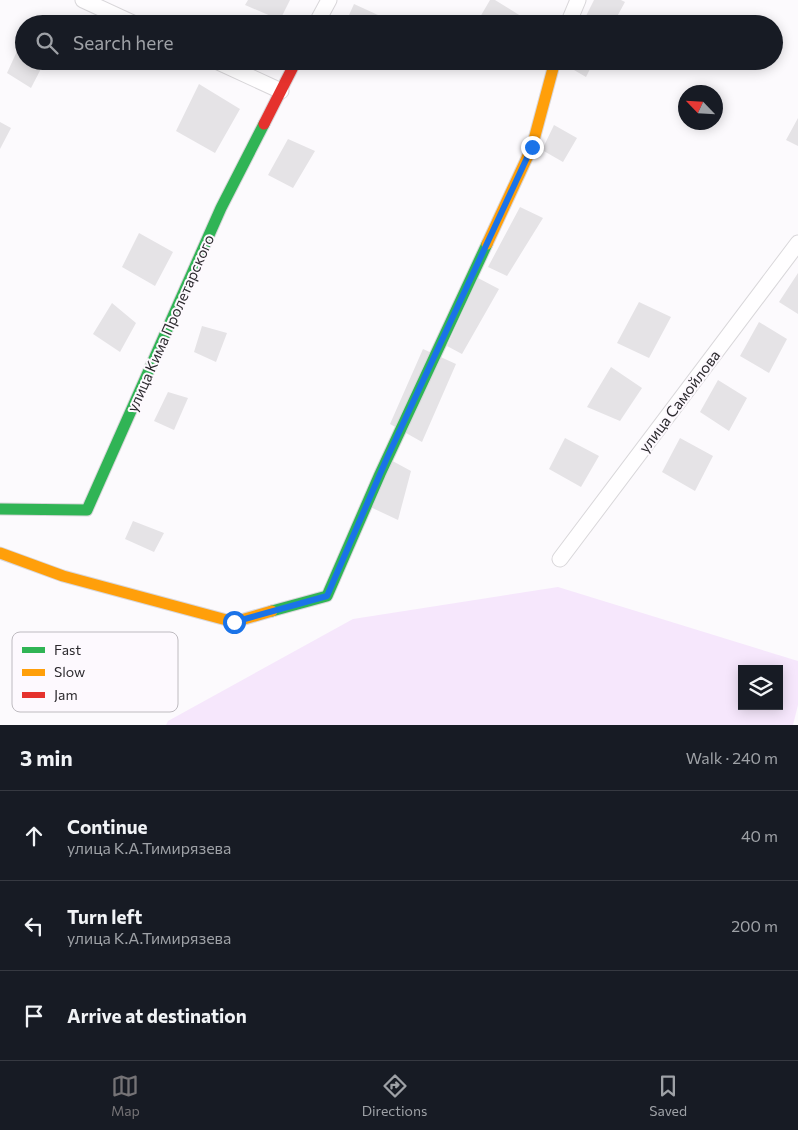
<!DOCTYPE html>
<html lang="en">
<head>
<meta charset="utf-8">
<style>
	body { margin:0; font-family:Commissioner,sans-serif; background:#20242c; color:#f1f3f6 }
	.controls { position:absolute; right:15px; bottom:15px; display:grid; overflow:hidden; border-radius:0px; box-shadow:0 2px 12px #0003 }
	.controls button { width:45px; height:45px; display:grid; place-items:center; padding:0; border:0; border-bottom:1px solid #363941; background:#171b24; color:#f1f3f6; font:25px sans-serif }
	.compass { position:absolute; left:678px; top:85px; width:45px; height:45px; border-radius:50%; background:#171b24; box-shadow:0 2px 12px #0003; rotate:295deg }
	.stop { position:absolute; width:15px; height:15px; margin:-11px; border:4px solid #1a73e8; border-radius:50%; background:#fff }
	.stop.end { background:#1a73e8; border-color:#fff; box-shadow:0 1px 5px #0008 }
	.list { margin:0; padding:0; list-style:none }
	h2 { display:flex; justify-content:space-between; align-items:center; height:65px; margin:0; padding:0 20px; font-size:21px }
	h2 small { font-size:16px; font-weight:400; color:#9ea1a6 }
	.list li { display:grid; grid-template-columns:32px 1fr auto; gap:15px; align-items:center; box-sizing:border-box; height:90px; padding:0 20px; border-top:1px solid #363941 }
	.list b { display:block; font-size:19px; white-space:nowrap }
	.list p { margin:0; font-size:16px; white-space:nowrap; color:#9ea1a6 }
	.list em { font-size:16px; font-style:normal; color:#9ea1a6 }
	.icon { flex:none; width:28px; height:28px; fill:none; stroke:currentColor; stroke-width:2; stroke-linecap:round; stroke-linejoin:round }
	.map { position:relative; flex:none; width:798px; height:725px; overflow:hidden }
	.search { position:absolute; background:#171b24; box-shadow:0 2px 12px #0003; left:15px; right:15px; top:15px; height:55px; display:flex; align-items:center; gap:12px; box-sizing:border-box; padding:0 18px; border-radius:28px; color:#9ea1a6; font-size:19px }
	.sheet { height:335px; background:#171b24 }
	nav { display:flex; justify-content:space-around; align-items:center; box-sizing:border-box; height:70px; border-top:1px solid #363941; background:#171b24; font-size:14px; color:#9ea1a6 }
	nav a { display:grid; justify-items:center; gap:2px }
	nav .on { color:#757376 }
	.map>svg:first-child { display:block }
</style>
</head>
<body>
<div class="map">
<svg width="798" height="725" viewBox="0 0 798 725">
	<rect width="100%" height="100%" fill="#fcfafd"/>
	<path fill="#f6e7fc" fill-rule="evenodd" d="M558 587 798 661V705L793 725H166L168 721 353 619ZM742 669H779V706H742Z"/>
	<path fill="#e5e3e6" d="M248 0H290L280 20 245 5Z
		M490 0H495L524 18 521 24H476Z
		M594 0H621L625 2 613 24H582Z
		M354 4 378 15 374 24H345Z
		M24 36V61H45L31 88 7 73Z
		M563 61H594L586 77 562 63Z
		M199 84 240 109 215 153 176 131Z
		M798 118V146L786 140Z
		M0 122 11 128 0 149Z
		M554 125 577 138 563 162 542 150Z
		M288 139 315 151 293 188 268 175Z
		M520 207 543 218 507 276 488 267Z
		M139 233 173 252 155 286 122 267Z
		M798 273V314L779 302Z
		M478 278 499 289 462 354 447 346Z
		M639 302 671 317 649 358 617 343Z
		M112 303 136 323 120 352 93 334Z
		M759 322 787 339 769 373 740 356Z
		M202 326 227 333 216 362 194 352Z
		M423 349 456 364 422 442 390 424Z
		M611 367 642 388 620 421 587 407Z
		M718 380 747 398 729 431 700 412Z
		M168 392 188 398 174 430 154 421Z
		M565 438 599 456 581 487 549 469Z
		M680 438 713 456 695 491 662 472Z
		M387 458 411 471 398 520 366 505Z
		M133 521 164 533 154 552 125 539Z"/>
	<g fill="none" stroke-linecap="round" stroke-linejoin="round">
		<g stroke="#d9d7da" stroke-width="17">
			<path id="street" d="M83 0 135 24
				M316 24 329 0
				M568 24 578 0
				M216 61 281 91
				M560 559 798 243"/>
		</g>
		<g stroke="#d9d7da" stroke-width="13">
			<path id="fast" d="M0 509 87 510 221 208 264 124
				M272 611 327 596 380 474 487 244"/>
		</g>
		<g stroke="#d9d7da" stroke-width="13">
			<path id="slow" d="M487 244 532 147 555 61
				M0 553 63 576 234 622 272 611"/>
		</g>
		<g stroke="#d9d7da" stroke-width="13">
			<path id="jam" d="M264 124 296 61"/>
		</g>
		<use href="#street" stroke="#fffeff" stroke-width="15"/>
		<use href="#fast" stroke="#30b455" stroke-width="11"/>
		<use href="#slow" stroke="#ff9f0a" stroke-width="11"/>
		<use href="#jam" stroke="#e5322d" stroke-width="11"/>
	</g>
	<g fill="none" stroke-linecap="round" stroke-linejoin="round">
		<path stroke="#1a73e8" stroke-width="6" d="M234 622 327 596 387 458 532 147"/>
	</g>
	<g text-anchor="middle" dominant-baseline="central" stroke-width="4" stroke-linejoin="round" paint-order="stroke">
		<g font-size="15" fill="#2c2a2e" stroke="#fdf9fe">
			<text transform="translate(170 323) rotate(-66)">улица Кима Пролетарского</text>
			<text transform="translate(679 401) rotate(-53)">улица Самойлова</text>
		</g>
	</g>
	<rect x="12" y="632" width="166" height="80" rx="8" fill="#fdf9fe" stroke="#bebbc0" stroke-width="1"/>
	<rect x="22" y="647" width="23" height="6" fill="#30b455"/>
	<rect x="22" y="669" width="23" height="7" fill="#ff9f0a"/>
	<rect x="22" y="692" width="23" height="6" fill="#e5322d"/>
	<g font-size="14" fill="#2c2a2e">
		<text x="54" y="655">Fast</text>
		<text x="54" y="677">Slow</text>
		<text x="54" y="700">Jam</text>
	</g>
</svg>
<div class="controls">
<button><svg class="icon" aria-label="layers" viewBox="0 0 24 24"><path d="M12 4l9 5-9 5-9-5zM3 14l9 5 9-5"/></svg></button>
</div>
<svg class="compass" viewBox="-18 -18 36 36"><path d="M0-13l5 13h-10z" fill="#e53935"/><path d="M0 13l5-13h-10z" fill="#9ea1a6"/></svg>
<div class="stop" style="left:234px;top:622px"></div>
<div class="stop end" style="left:532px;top:147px"></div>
<div class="search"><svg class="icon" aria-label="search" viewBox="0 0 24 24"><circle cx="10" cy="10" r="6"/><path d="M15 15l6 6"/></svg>Search here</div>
</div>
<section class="sheet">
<h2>3 min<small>Walk · 240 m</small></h2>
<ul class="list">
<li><svg class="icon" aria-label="ahead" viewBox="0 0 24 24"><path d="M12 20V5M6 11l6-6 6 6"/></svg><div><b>Continue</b><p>улица К.А.Тимирязева</p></div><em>40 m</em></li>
<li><svg class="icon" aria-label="left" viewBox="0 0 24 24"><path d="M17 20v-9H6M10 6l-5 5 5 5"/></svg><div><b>Turn left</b><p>улица К.А.Тимирязева</p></div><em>200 m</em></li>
<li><svg class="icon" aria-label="arrive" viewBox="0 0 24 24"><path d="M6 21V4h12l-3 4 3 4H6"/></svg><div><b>Arrive at destination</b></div></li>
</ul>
</section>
<nav>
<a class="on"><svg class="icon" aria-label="map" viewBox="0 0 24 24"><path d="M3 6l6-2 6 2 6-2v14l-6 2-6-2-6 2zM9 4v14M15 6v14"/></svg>Map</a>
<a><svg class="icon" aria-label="directions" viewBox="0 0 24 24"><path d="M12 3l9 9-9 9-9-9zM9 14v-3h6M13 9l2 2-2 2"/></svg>Directions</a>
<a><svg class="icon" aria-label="saved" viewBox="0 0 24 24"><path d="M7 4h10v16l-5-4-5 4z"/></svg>Saved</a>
</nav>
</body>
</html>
